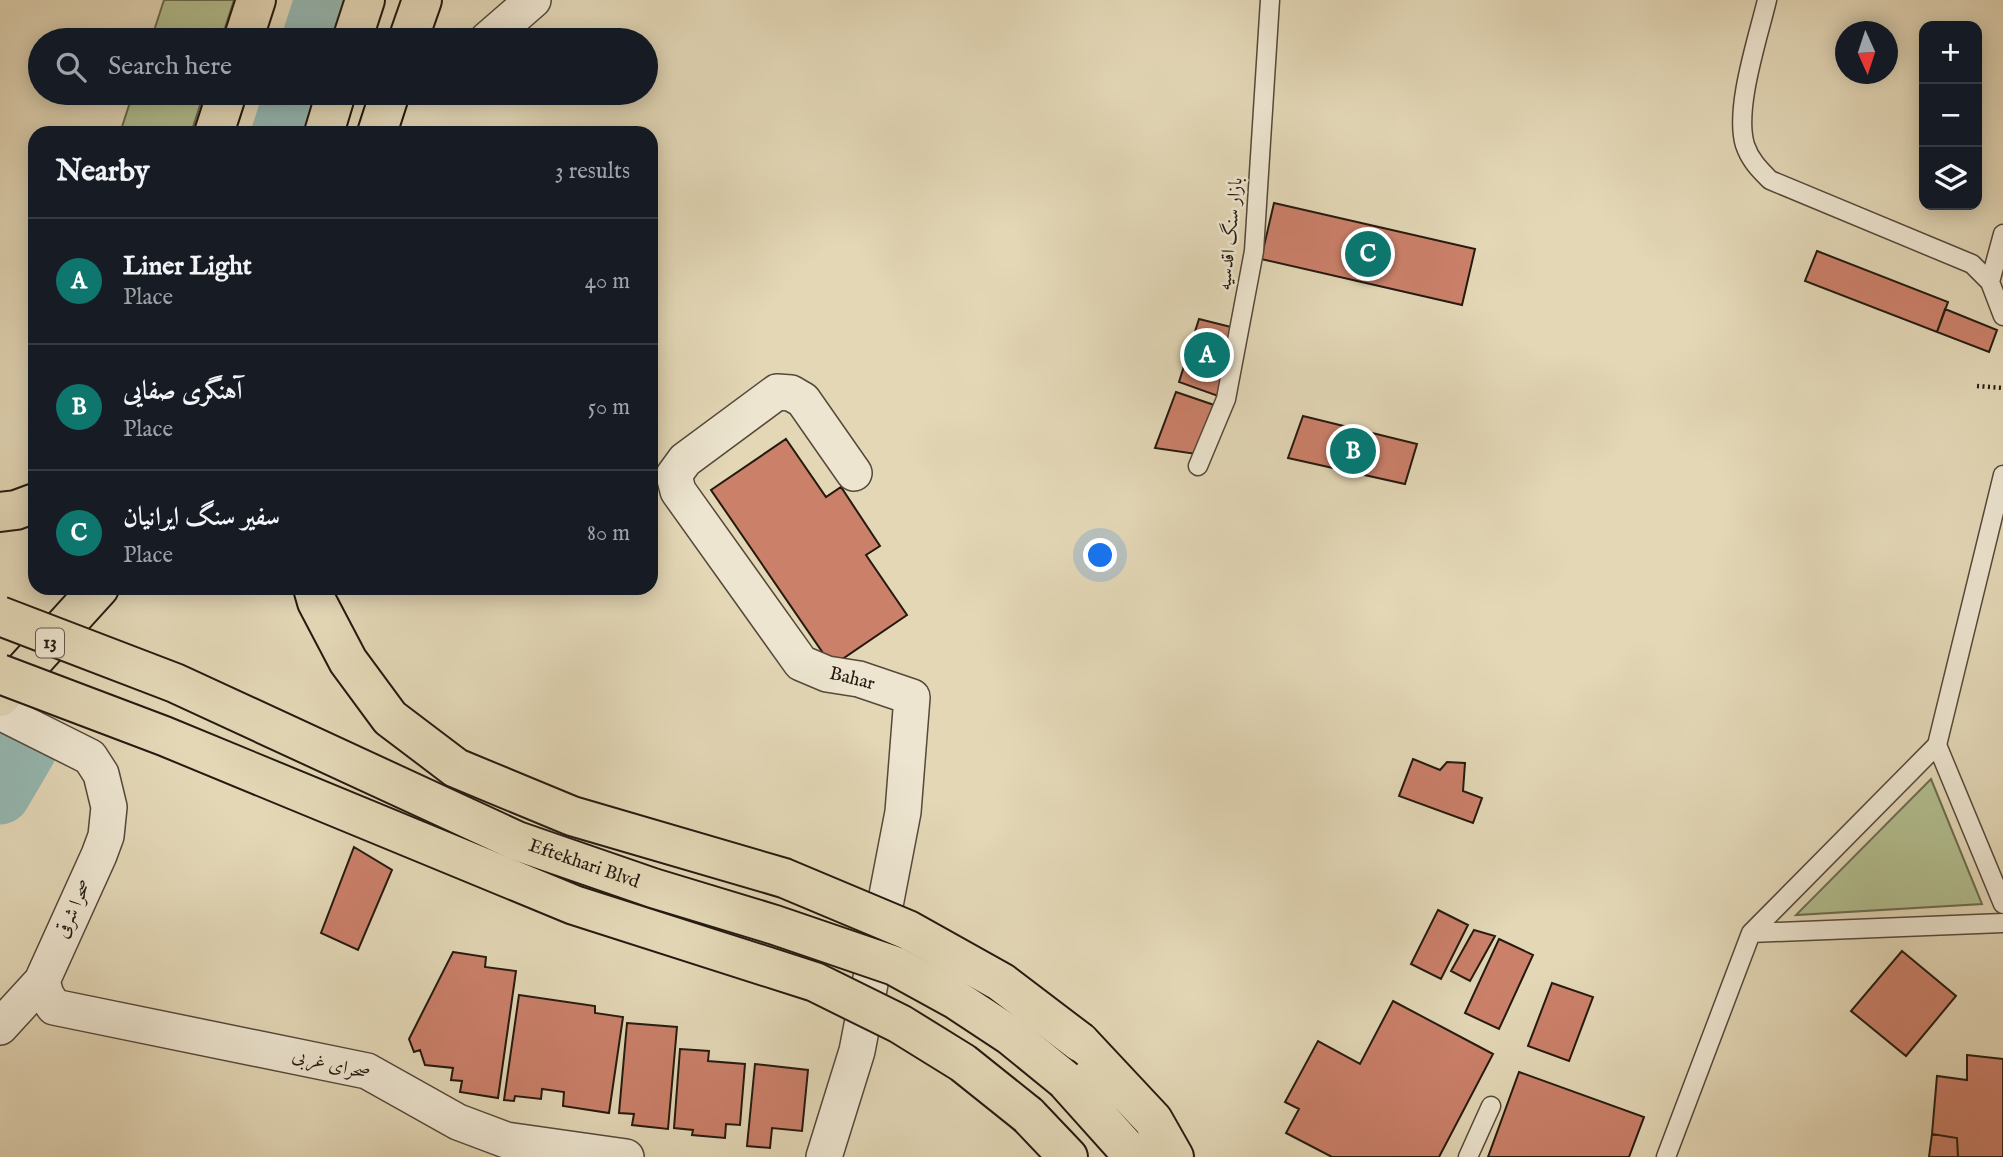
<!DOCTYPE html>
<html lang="en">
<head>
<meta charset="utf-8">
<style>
	body { margin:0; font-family:"IM FELL English",Amiri,serif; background:#242831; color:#f1f3f6 }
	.controls { position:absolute; right:21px; top:21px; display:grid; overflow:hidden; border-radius:14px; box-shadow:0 4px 18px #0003 }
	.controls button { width:63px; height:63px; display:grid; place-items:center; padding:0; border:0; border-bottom:2px solid #363941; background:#171b24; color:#f1f3f6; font:35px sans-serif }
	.compass { position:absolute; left:1835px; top:21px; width:63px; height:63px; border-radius:50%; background:#171b24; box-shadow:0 4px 18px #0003; rotate:177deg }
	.you { position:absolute; left:1101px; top:556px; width:24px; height:24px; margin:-18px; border:5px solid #fff; border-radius:50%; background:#1a73e8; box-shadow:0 0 0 10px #1a73e833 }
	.badge { display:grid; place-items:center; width:46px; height:46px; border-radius:50%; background:#0f766e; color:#fff; font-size:23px; font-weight:700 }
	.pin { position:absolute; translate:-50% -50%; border:4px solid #fff; box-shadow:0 2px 7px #0006 }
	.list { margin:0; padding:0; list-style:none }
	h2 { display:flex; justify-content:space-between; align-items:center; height:91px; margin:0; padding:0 28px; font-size:30px }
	h2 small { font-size:23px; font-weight:400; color:#9ea1a6 }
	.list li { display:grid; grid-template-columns:46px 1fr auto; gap:21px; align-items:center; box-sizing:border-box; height:126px; padding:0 28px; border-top:2px solid #363941 }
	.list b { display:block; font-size:26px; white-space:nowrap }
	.list p { margin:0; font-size:23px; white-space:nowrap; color:#9ea1a6 }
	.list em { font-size:23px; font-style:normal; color:#9ea1a6 }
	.icon { flex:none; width:38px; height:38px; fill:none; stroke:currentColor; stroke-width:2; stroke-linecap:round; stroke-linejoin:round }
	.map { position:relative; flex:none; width:2003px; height:1157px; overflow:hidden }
	.search { position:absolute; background:#171b24; box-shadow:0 4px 18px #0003; left:28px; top:28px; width:630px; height:77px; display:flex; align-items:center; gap:18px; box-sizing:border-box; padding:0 24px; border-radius:38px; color:#9ea1a6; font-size:26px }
	.panel { position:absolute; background:#171b24; box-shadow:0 4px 18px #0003; left:28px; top:126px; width:630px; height:469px; border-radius:21px }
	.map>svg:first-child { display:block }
</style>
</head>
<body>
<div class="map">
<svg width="2003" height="1157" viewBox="0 0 2003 1157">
	<rect width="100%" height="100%" fill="#e3d7b6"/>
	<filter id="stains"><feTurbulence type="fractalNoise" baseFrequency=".00286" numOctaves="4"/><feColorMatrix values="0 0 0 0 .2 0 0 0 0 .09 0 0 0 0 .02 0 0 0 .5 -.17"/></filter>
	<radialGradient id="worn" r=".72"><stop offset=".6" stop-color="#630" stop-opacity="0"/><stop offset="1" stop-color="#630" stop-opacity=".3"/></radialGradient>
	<path fill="#b2be8f" stroke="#6b6c50" stroke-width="2" d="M164 0H234L221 40H151Z
		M133 93H204L191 133H120Z
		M1931 779 1982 904 1796 915Z"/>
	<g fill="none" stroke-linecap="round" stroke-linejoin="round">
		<path stroke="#96b8b2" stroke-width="61" d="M312 40 325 0
			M282 133 295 93
			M0 794 27 748"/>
	</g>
	<path fill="#cb806a" stroke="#241a10" stroke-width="2" d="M1274 203 1475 249 1462 305 1261 259Z
		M1817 251 1948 302 1937 332 1805 281Z
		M1945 309 1997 330 1989 352 1937 332Z
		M1199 319 1231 327 1218 396 1179 382Z
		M1176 392 1217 406 1203 455 1155 448Z
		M1303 416 1417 444 1405 484 1288 458Z
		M786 439 826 497 841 487 880 546 866 555 907 615 832 666 711 490Z
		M1413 759 1440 770 1447 762 1465 763 1463 791 1482 798 1473 823 1399 796Z
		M354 847 392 870 358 950 321 933Z
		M1438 910 1468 925 1441 979 1411 964Z
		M1474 930 1495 936 1470 981 1451 971Z
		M1499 939 1533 955 1499 1029 1465 1013Z
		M1902 951 1956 996 1906 1056 1851 1011Z
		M453 952 486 957 485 967 516 971 498 1098 460 1092 462 1081 451 1080 453 1068 425 1065 420 1050 414 1052 409 1039Z
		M1552 983 1593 997 1569 1061 1528 1046Z
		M519 995 595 1006V1013L623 1017 609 1113 563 1106 564 1092 542 1089 541 1099 515 1096 514 1101 504 1100Z
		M1393 1001 1493 1054 1439 1157H1332L1286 1133 1299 1109 1285 1102 1318 1041 1360 1064Z
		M627 1023 677 1027 668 1129 632 1125 634 1114 619 1113Z
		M680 1049 709 1051 708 1061 745 1064 740 1125 726 1124 725 1138 692 1135 693 1130 674 1128Z
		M1967 1055 2003 1059V1157H1958L1957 1138 1932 1134 1937 1076 1967 1080Z
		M755 1064 808 1070 802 1131 772 1128 770 1148 747 1146Z
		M1519 1072 1644 1117 1629 1157H1488Z
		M1932 1134 1957 1138 1958 1157H1929Z"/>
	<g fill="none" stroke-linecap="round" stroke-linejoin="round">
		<g stroke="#54493a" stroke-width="21">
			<path id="service" d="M1767 0C1758 38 1734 109 1745 145 1750 160 1759 169 1770 180L1972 264 1990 282 2003 316
				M1990 282 2003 234
				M1198 466 1226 399 1254 251 1270 0
				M1937 745 2003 904
				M1751 933 2003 923
				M1468 1157 1491 1106
				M1666 1157 1751 933 1937 745 2003 475"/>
		</g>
		<g stroke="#54493a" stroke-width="38">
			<path id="minor" d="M487 40 533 0
				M0 712 90 757 101 774 109 807 106 836 99 855 42 981 0 1027
				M42 981 46 995 54 1007 367 1071 458 1122 506 1140 626 1157
				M824 1157 857 1051 903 812 912 697 859 679 827 674 801 663 678 491 674 475 685 460 777 392 791 393 803 400 854 473"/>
		</g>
		<g stroke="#241a10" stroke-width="42">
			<path id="primary" d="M408 40 422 0
				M377 133 390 93
				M0 512 16 510 35 503
				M1080 1042 1153 1120 1174 1157
				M1065 1080 1134 1157
				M1028 1115 1068 1157"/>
		</g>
		<g stroke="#241a10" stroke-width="42">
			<path id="trunk" d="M243 40 256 0
				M352 40 365 0
				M214 133 227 93
				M324 133 336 93
				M0 697 99 588"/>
		</g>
		<path stroke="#241a10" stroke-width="4.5" stroke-dasharray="2 3.5" stroke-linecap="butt" d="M1977 386 2003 388"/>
		<use href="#service" stroke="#ede5d0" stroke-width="18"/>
		<use href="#minor" stroke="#ede5d0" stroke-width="35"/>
		<use href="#primary" stroke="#e3d7b6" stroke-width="38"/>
		<use href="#trunk" stroke="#e3d7b6" stroke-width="38"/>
		<g stroke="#241a10" stroke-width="42" stroke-linecap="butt">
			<g id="primary-bridge">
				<path d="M313 588 317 602 348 661 390 718 456 768 572 816 784 878 908 930 1001 982 1080 1042"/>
				<path id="s1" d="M0 616 175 683 517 841 653 888 775 925 895 966 955 999 1011 1036 1065 1080"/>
				<path d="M0 674 164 736 574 905 815 982 900 1024 963 1063 1028 1115"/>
			</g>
		</g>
		<use href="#primary-bridge" stroke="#e3d7b6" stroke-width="38"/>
	</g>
	<g text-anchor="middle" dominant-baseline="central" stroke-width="5" stroke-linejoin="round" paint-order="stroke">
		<rect fill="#ede5d0" stroke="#60574a" stroke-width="2" x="36" y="628.5" width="28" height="29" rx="5"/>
		<g font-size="18" font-weight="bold" fill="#241a10">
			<text x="50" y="643">13</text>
		</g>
		<g font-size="19" fill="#241a10" stroke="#ede5d0">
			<text transform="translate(1231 234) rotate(-84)">بازار سنگ اقدسیه</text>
			<text transform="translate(852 679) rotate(14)">Bahar</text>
			<text stroke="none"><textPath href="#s1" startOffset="635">Eftekhari Blvd</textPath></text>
			<text transform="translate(74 909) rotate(-66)">صحرا شرقی</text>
			<text transform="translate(331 1065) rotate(14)">صحرای غربی</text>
		</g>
	</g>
	<rect width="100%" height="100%" filter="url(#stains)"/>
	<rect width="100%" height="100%" fill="url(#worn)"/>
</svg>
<div class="controls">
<button>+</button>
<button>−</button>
<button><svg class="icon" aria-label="layers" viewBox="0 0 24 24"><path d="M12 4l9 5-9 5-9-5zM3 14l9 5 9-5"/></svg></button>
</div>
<svg class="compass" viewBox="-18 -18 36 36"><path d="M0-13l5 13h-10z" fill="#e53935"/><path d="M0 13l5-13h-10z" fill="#9ea1a6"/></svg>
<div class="you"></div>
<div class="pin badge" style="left:1207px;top:355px">A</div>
<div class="pin badge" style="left:1353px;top:451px">B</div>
<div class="pin badge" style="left:1368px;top:254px">C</div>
<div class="search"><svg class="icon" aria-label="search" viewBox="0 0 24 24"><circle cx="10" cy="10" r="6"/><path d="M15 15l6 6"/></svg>Search here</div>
<section class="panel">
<h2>Nearby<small>3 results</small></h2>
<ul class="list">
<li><span class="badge">A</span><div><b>Liner Light</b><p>Place</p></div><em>40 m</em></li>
<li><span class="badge">B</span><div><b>آهنگری صفایی</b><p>Place</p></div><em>50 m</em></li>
<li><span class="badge">C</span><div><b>سفیر سنگ ایرانیان</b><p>Place</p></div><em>80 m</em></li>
</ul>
</section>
</div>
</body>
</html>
